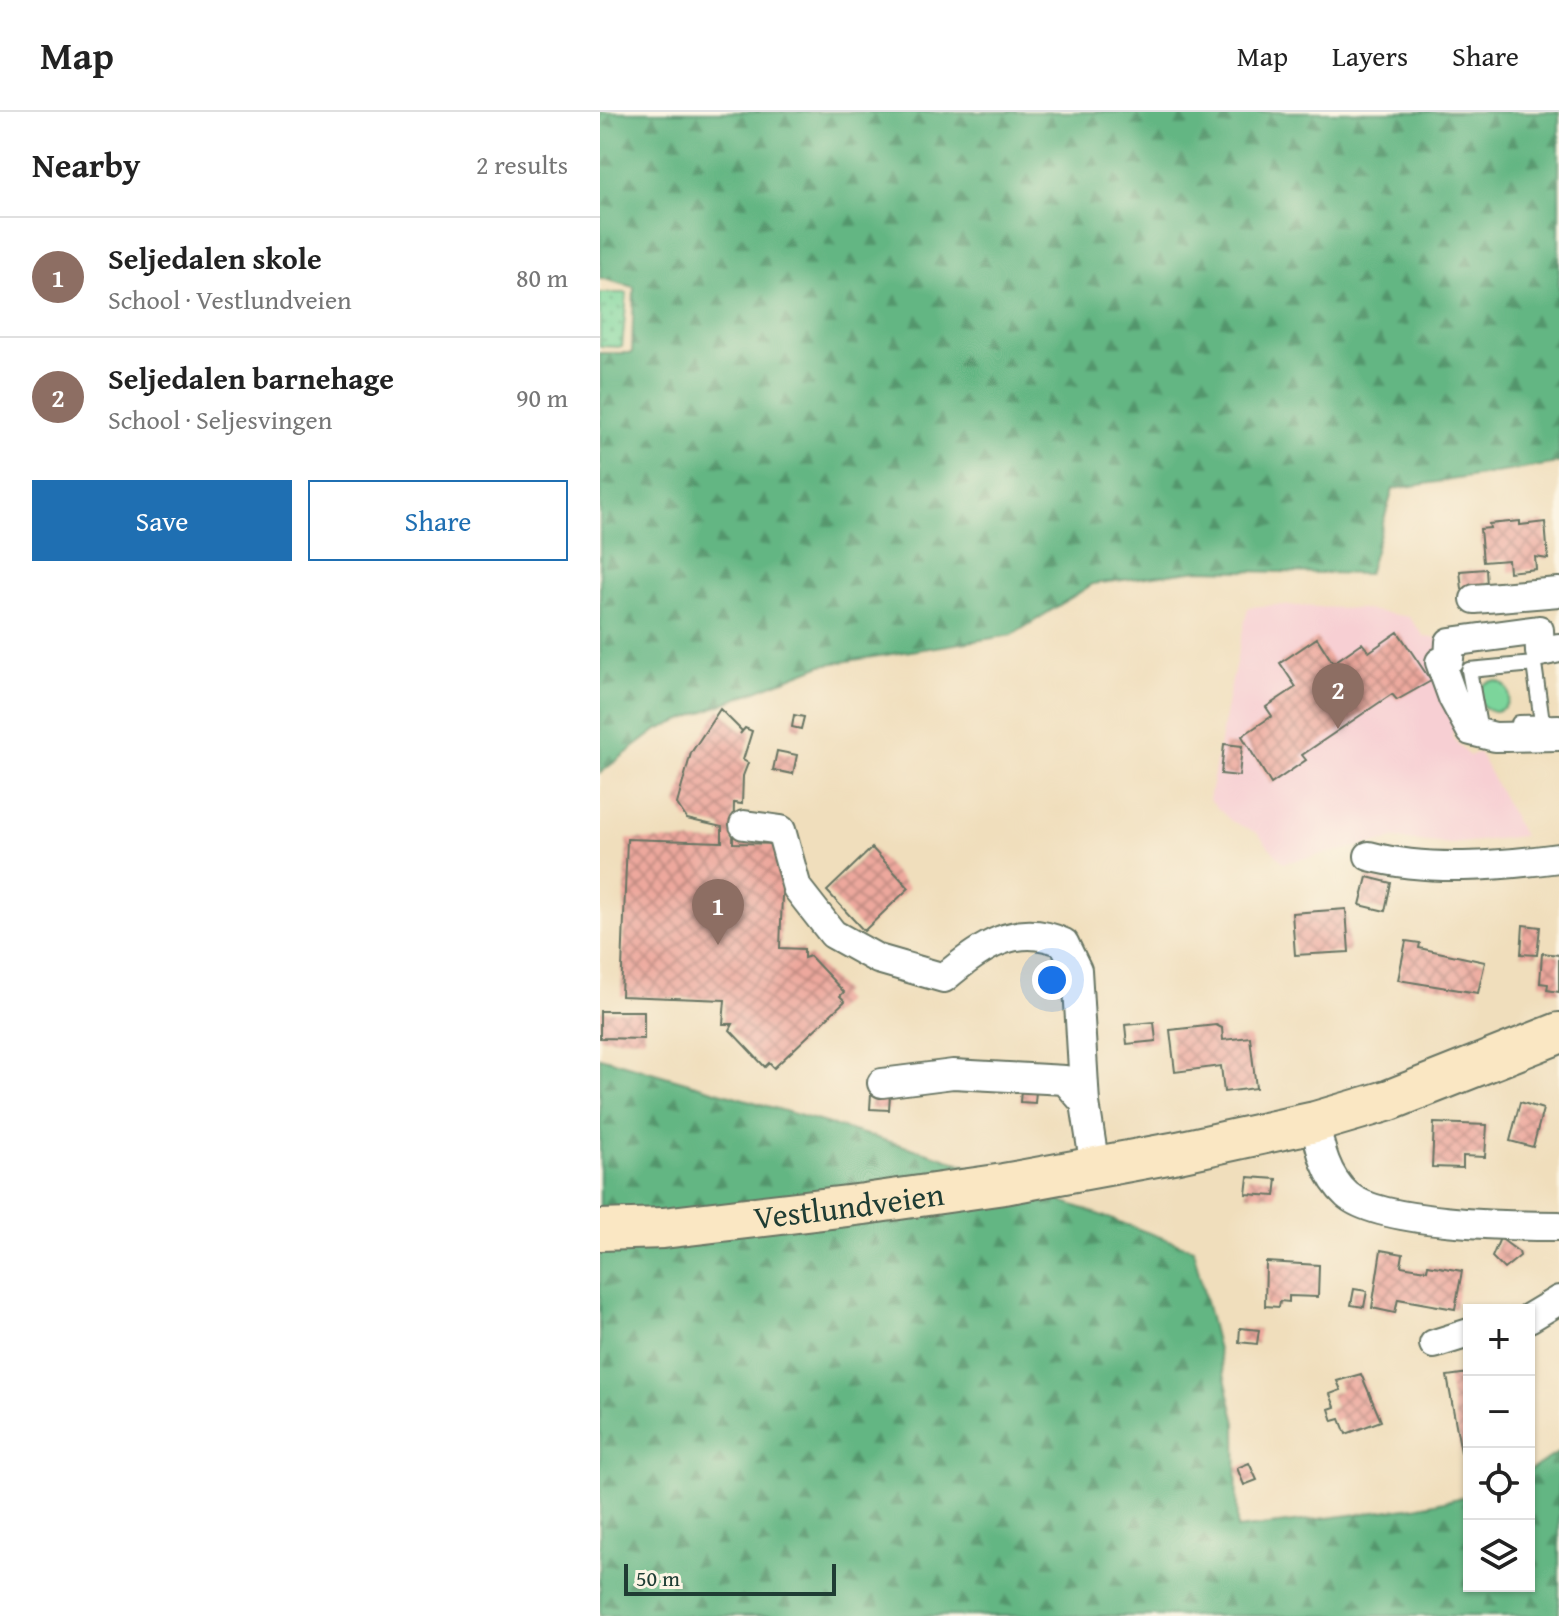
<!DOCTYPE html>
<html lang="en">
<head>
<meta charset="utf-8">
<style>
	body { margin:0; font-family:"Gentium Book Plus",serif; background:#f2f2f2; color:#222 }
	.controls { position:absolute; right:24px; bottom:24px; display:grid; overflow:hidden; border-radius:0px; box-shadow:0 2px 6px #0004 }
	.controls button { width:72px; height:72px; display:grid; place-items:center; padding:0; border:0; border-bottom:2px solid #e0e0e0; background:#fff; color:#222; font:40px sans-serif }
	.scale { position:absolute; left:24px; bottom:20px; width:212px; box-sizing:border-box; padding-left:8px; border:4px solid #1f3d34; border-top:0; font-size:22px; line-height:28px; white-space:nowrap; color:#1f3d34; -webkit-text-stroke:6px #fcf5e5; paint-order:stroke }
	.you { position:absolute; left:452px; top:868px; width:28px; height:28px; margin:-20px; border:6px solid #fff; border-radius:50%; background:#1a73e8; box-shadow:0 0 0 12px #1a73e833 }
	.badge { display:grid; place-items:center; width:52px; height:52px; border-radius:50%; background:#1f6fb2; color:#fff; font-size:26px; font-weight:700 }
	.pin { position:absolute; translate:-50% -66px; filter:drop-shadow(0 2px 4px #0008) }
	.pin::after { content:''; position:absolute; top:42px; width:28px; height:24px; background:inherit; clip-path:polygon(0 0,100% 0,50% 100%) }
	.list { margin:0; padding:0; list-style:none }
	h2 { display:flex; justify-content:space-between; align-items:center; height:104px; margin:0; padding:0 32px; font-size:34px }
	h2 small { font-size:26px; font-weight:400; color:#767676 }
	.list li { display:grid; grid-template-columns:52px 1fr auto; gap:24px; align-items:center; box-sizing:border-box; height:120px; padding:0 32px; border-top:2px solid #e0e0e0 }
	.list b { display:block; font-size:30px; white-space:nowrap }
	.list p { margin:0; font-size:26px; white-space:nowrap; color:#767676 }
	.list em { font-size:26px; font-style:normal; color:#767676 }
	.actions { display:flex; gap:16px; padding:24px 32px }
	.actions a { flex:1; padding:18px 0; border:2px solid #1f6fb2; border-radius:0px; text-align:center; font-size:28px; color:#1f6fb2 }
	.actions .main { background:#1f6fb2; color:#fff }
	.icon { flex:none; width:44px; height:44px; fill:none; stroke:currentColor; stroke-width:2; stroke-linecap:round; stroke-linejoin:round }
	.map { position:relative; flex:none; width:959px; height:1504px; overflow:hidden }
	header { display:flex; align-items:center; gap:48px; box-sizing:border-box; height:112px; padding:0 40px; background:#fff; border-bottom:2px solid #e0e0e0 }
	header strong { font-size:38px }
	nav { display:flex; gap:44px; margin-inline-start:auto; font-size:28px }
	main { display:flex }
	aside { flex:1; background:#fff }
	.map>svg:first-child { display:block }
</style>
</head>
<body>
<header>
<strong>Map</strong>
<nav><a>Map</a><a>Layers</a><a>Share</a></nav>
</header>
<main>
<aside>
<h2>Nearby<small>2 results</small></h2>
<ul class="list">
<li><span class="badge" style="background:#8d6e63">1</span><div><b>Seljedalen skole</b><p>School · Vestlundveien</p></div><em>80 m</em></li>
<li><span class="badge" style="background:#8d6e63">2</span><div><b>Seljedalen barnehage</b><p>School · Seljesvingen</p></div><em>90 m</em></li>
</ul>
<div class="actions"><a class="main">Save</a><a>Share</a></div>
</aside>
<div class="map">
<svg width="959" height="1504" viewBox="0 0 959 1504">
	<defs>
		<pattern id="forest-firs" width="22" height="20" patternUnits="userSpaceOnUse" patternTransform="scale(2)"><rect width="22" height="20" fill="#64b683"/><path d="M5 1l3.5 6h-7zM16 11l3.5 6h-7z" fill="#52956c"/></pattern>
		<pattern id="park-dots" width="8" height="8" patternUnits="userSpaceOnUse" patternTransform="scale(2)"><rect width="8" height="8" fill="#7bd59b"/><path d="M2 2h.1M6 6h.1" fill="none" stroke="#64ae7f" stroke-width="1.8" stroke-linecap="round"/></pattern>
		<pattern id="building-cross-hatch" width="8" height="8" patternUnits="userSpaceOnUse" patternTransform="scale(2)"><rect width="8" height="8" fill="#eda89d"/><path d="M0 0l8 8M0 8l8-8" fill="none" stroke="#bf8a81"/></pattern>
	</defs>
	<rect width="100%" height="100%" fill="#fcf5e5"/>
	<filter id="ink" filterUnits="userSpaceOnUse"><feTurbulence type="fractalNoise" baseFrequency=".0125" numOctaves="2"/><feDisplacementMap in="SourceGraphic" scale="16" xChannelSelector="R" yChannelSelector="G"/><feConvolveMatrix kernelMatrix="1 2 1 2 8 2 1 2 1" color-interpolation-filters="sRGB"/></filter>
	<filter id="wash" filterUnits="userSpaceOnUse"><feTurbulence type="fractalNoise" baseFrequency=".006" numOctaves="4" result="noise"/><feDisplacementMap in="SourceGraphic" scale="32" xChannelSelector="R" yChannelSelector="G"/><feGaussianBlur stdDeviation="1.8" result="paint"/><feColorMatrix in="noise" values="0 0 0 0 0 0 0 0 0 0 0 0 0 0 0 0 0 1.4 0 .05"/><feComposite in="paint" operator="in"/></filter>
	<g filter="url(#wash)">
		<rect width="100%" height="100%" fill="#f0debc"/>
		<path fill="#f7cfd3" d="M676 493 762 497 809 505 825 525 848 528 855 609 852 625 869 644 879 640 923 724 851 732 794 727 683 751 657 721 631 709 609 688 629 582 648 495Z"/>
		<path fill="#7bd59b" stroke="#4d8968" stroke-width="2" d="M879 584a15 15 0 1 1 30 0a15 15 0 1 1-30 0Z"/>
		<path fill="url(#forest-firs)" stroke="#427a5c" stroke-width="2" d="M0 0H959V351L793 377 768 462 599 458 493 472 412 523 222 553 57 618 0 661V241H32L34 175 0 166Z
			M0 945 342 1045 593 1137 636 1311 637 1417 815 1395 869 1384V1474H929V1359L959 1340V1504H0Z"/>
		<path fill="url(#park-dots)" stroke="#4d8968" stroke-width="2" d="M0 181H27L22 235 0 234Z"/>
		<g id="blocks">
			<path fill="url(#building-cross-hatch)" d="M920 409V413L945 410 948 447 935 445 936 457 909 460 908 448 883 450 880 417 890 416 889 412Z
				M886 457 887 474 862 477 860 459Z
				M798 520 831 569 797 588 792 582 702 643 706 648 671 672 642 624 672 604 666 595 696 575 680 551 717 526 733 551 762 531 769 540Z
				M120 597 142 619 140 622 145 616 152 619 143 648 148 651 143 664 142 692 134 691 133 731 184 732 180 836 204 837V846L210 844 244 880 240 884 245 889 174 956 169 951 165 955 130 918 133 912H123L125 888 21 884 27 727 122 730V715L87 707 77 692 91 641Z
				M194 603 204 605 201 617 192 615Z
				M624 632 642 634 639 664 621 662Z
				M177 639 197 643 193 662 173 658Z
				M272 736 309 776 264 819 227 779Z
				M767 765 791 771 785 799 760 793Z
				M746 797 749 840 695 843 692 801Z
				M923 813 940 815 937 843 921 842Z
				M806 829 820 831 819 836 885 850 878 881 798 868Z
				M942 841 959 843V880L947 878 948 872 940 871Z
				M0 899H44V927L0 926Z
				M554 910 556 929 527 932 525 913Z
				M616 913 622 916 623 928 650 925 656 976 624 980 621 954 575 960 570 918Z
				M421 978 436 979 435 991 420 990Z
				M271 981 290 982 289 998 270 997Z
				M920 990 943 997 933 1035 910 1029Z
				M834 1011 887 1013 885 1045 863 1044V1056L832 1055Z
				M648 1065 677 1067 675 1084 646 1082Z
				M900 1126 919 1140 920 1144 904 1157 892 1145Z
				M781 1138 803 1142 801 1154 827 1158 828 1153 862 1159 855 1197 798 1187 795 1201 772 1196Z
				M666 1150 719 1153 718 1185 689 1184V1190L680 1189 679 1195 665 1194Z
				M754 1177 767 1179 764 1195 751 1193Z
				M640 1216 659 1218 657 1232 639 1230Z
				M869 1261V1339L861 1340 847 1264Z
				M761 1262 781 1309 746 1322 740 1307 733 1309 729 1297 735 1295 730 1282 741 1278 737 1269Z
				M649 1351 657 1368 644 1373 637 1356Z"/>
		</g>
	</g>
	<g filter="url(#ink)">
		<use href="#blocks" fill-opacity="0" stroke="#687564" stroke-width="2"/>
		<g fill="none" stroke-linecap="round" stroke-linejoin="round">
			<g stroke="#687564" stroke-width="18">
				<path id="lane" d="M919 611 959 610
					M879 614 869 558 934 552 942 610"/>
			</g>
			<g stroke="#687564" stroke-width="32">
				<path id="street" d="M875 487 959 480
					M959 536 940 540 939 518 850 530 849 547 840 550 853 586 871 619 895 625 959 624
					M144 713 181 718 197 776 233 822 278 847 344 866C380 835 417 809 464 831L477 858 485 991
					M769 744C828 760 899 754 959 746
					M282 971 353 962 465 968 485 991 495 1056
					M715 1010C720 1037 726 1064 747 1083 780 1112 913 1114 959 1114
					M929 1206 959 1188
					M834 1232 869 1221"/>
			</g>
			<g stroke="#687564" stroke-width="44">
				<g id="secondary">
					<path id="s1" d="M0 1118 63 1116 264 1092 404 1072 578 1040 715 1010 790 988 959 921"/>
				</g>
			</g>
			<use href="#lane" stroke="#fff" stroke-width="14"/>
			<use href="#street" stroke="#fff" stroke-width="28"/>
			<use href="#secondary" stroke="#fae7c3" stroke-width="40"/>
		</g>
	</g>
	<g text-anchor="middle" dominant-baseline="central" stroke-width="7" stroke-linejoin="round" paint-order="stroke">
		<g font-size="32" fill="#1f3d34" stroke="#fcf5e5">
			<text stroke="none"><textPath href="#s1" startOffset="250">Vestlundveien</textPath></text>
		</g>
	</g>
</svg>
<div class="controls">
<button>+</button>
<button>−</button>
<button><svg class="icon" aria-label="locate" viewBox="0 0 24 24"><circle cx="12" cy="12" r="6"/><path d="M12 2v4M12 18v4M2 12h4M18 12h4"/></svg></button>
<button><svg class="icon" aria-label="layers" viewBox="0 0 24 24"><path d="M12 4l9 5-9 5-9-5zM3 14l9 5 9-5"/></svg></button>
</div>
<div class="scale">50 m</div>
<div class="you"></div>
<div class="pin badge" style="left:118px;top:833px;background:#8d6e63">1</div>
<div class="pin badge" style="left:738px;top:617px;background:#8d6e63">2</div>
</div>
</main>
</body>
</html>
